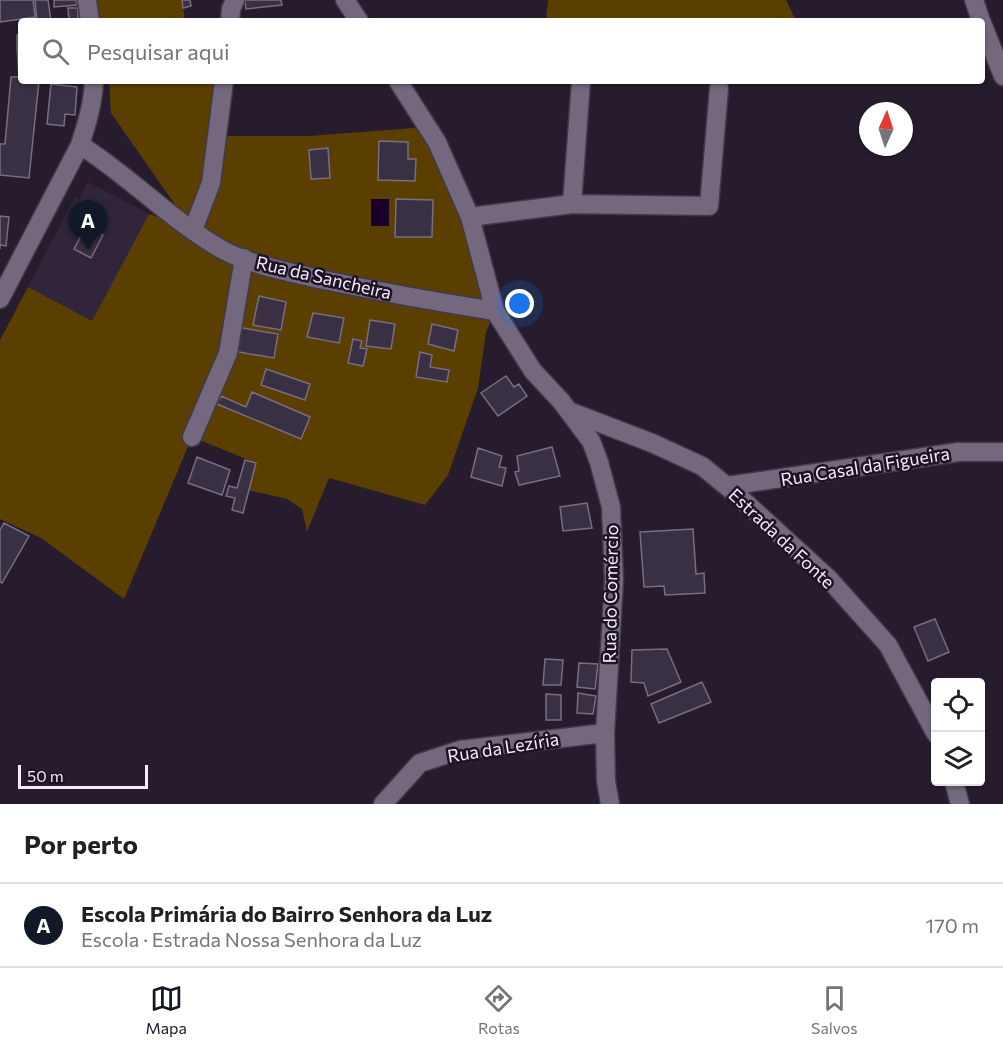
<!DOCTYPE html>
<html lang="pt">
<head>
<meta charset="utf-8">
<style>
	body { margin:0; font-family:Commissioner,sans-serif; background:#f6f6f6; color:#202124 }
	.controls { position:absolute; right:18px; bottom:18px; display:grid; overflow:hidden; border-radius:6px; box-shadow:0 2px 4px #0004 }
	.controls button { width:54px; height:54px; display:grid; place-items:center; padding:0; border:0; border-bottom:2px solid #e0e0e0; background:#fff; color:#202124; font:30px sans-serif }
	.compass { position:absolute; left:859px; top:102px; width:54px; height:54px; border-radius:50%; background:#fff; box-shadow:0 2px 4px #0004; rotate:3deg }
	.scale { position:absolute; left:18px; bottom:15px; width:130px; box-sizing:border-box; padding-left:6px; border:3px solid #f2ecf8; border-top:0; font-size:16px; line-height:21px; white-space:nowrap; color:#f2ecf8; -webkit-text-stroke:4px #1d1324; paint-order:stroke }
	.you { position:absolute; left:520px; top:304px; width:21px; height:21px; margin:-15px; border:4px solid #fff; border-radius:50%; background:#1a73e8; box-shadow:0 0 0 9px #1a73e833 }
	.badge { display:grid; place-items:center; width:39px; height:39px; border-radius:50%; background:#111827; color:#fff; font-size:20px; font-weight:700 }
	.pin { position:absolute; translate:-50% -50px; filter:drop-shadow(0 2px 3px #0008) }
	.pin::after { content:''; position:absolute; top:32px; width:21px; height:18px; background:inherit; clip-path:polygon(0 0,100% 0,50% 100%) }
	.list { margin:0; padding:0; list-style:none }
	h2 { display:flex; justify-content:space-between; align-items:center; height:78px; margin:0; padding:0 24px; font-size:26px }
	h2 small { font-size:20px; font-weight:400; color:#757577 }
	.list li { display:grid; grid-template-columns:39px 1fr auto; gap:18px; align-items:center; box-sizing:border-box; height:84px; padding:0 24px; border-top:2px solid #e0e0e0 }
	.list b { display:block; font-size:22px; white-space:nowrap }
	.list p { margin:0; font-size:20px; white-space:nowrap; color:#757577 }
	.list em { font-size:20px; font-style:normal; color:#757577 }
	.icon { flex:none; width:33px; height:33px; fill:none; stroke:currentColor; stroke-width:2; stroke-linecap:round; stroke-linejoin:round }
	.map { position:relative; flex:none; width:1003px; height:804px; overflow:hidden }
	.search { position:absolute; background:#fff; box-shadow:0 2px 4px #0004; left:18px; right:18px; top:18px; height:66px; display:flex; align-items:center; gap:15px; box-sizing:border-box; padding:0 21px; border-radius:6px; color:#757577; font-size:22px }
	.sheet { height:162px; background:#fff }
	nav { display:flex; justify-content:space-around; align-items:center; box-sizing:border-box; height:84px; border-top:2px solid #e0e0e0; background:#fff; font-size:16px; color:#757577 }
	nav a { display:grid; justify-items:center; gap:3px }
	nav .on { color:#111827 }
	.map>svg:first-child { display:block }
</style>
</head>
<body>
<div class="map">
<svg width="1003" height="804" viewBox="0 0 1003 804">
	<rect width="100%" height="100%" fill="#261c2e"/>
	<path fill="#31253c" d="M88 182 149 214 92 322 28 287 75 197 79 200Z"/>
	<path fill="#5a3f00" fill-rule="evenodd" d="M97 0H182L185 21H100Z
		M548 0H786L796 21H546Z
		M109 81H224L218 136H309L427 127 437 142 495 311 486 332 478 388 448 475 425 505 329 478 307 532 302 509 287 499 249 490 256 463 192 437 124 599 41 538 0 519V340L28 287 92 321 149 214 192 229 111 113ZM266 370 305 399 261 385ZM252 392 310 417 301 439 217 404 221 396 246 407Z"/>
	<path fill="#180028" d="M371 199H389V226H371Z"/>
	<path fill="#3a3043" stroke="#786d83" stroke-width="1.5" d="M0 0H33L35 17 0 22Z
		M35 0H48L51 21H37Z
		M54 0H76L77 5 54 7Z
		M182 0H190L191 6 183 8Z
		M245 0H281L282 5 246 9Z
		M68 8H78V21H69Z
		M17 35H21V48H17Z
		M17 48H21V77H19Z
		M11 77H21V81H39L29 178 0 175V144H5Z
		M51 84 77 87 75 115 65 114 64 126 47 124Z
		M379 141 408 142V159H416L415 181 378 180Z
		M328 148 330 178 311 179 309 150Z
		M396 199 433 200 432 237H395Z
		M0 216 9 217 6 246 0 245V249Z
		M83 216 98 223 94 231 103 235 91 258 74 249 82 234 76 230Z
		M259 296 286 302 281 330 253 325Z
		M313 313 344 318 339 343 307 337Z
		M370 320 395 324 391 349 366 346Z
		M432 324 458 330 454 351 428 344Z
		M237 327 278 334 274 358 233 351Z
		M353 339 362 341 360 348 367 349 363 366 348 363Z
		M420 352 432 355 430 367 449 370 447 382 416 377Z
		M266 369 310 384 305 400 261 385Z
		M506 376 514 387 519 384 527 396 498 416 481 393Z
		M252 392 310 417 301 439 217 404 221 396 246 407Z
		M552 447 560 476 519 485 515 472 519 471 517 456Z
		M478 448 502 456 499 467 506 468 502 486 471 477Z
		M197 457 230 470 222 495 188 483Z
		M245 460 256 463 243 513 232 510 235 498 226 496 229 486 237 488Z
		M587 503 592 528 563 531 560 507Z
		M4 523 29 536 2 583 0 582V530Z
		M693 529 696 574 704 573 705 593 665 595 664 586 644 587 640 532Z
		M935 619 949 652 928 661 914 627Z
		M667 649 681 682 648 696 644 683 631 682 632 650Z
		M545 659 563 660 561 685H543Z
		M579 663 598 664 595 689 577 687Z
		M702 682 711 702 659 723 651 704Z
		M578 693 596 696 593 714 577 713Z
		M546 694 561 695V720H546Z"/>
	<g fill="none" stroke-linecap="round" stroke-linejoin="round">
		<g stroke="#413948" stroke-width="21">
			<path id="minor" d="M87 0 90 21
				M345 0 359 21
				M974 0 981 21
				M230 21 231 9 235 0
				M982 23 1003 76
				M398 81 437 142 470 217 495 311 533 371 561 401 591 441 599 462 611 507 614 580 605 733 606 781 610 804
				M80 145C130 176 171 221 223 250 250 265 293 273 324 280 381 292 437 302 495 311
				M572 204 581 81
				M470 217 572 204 709 206 719 88
				M193 230 211 183 224 81
				M0 299 80 145C87 123 93 104 94 81
				M571 412 652 443 702 466 735 493 829 579 888 645 936 734
				M192 437 228 353 244 258
				M727 486 958 452H1003
				M954 782 960 804
				M383 804 420 763 460 750 605 733"/>
		</g>
		<use href="#minor" stroke="#73687d" stroke-width="18"/>
	</g>
	<g text-anchor="middle" dominant-baseline="central" stroke-width="5" stroke-linejoin="round" paint-order="stroke">
		<g font-size="18" fill="#f2ecf8" stroke="#1d1324">
			<text transform="translate(324 277) rotate(13)">Rua da Sancheira</text>
			<text transform="translate(865 466) rotate(-9)">Rua Casal da Figueira</text>
			<text transform="translate(782 538) rotate(43)">Estrada da Fonte</text>
			<text transform="translate(610 594) rotate(-89)">Rua do Comércio</text>
			<text transform="translate(503 747) rotate(-9)">Rua da Lezíria</text>
		</g>
	</g>
</svg>
<div class="controls">
<button><svg class="icon" aria-label="locate" viewBox="0 0 24 24"><circle cx="12" cy="12" r="6"/><path d="M12 2v4M12 18v4M2 12h4M18 12h4"/></svg></button>
<button><svg class="icon" aria-label="layers" viewBox="0 0 24 24"><path d="M12 4l9 5-9 5-9-5zM3 14l9 5 9-5"/></svg></button>
</div>
<svg class="compass" viewBox="-18 -18 36 36"><path d="M0-13l5 13h-10z" fill="#e53935"/><path d="M0 13l5-13h-10z" fill="#757577"/></svg>
<div class="scale">50 m</div>
<div class="you"></div>
<div class="pin badge" style="left:88px;top:250px">A</div>
<div class="search"><svg class="icon" aria-label="search" viewBox="0 0 24 24"><circle cx="10" cy="10" r="6"/><path d="M15 15l6 6"/></svg>Pesquisar aqui</div>
</div>
<section class="sheet">
<h2>Por perto<small></small></h2>
<ul class="list">
<li><span class="badge">A</span><div><b>Escola Primária do Bairro Senhora da Luz</b><p>Escola · Estrada Nossa Senhora da Luz</p></div><em>170 m</em></li>
</ul>
</section>
<nav>
<a class="on"><svg class="icon" aria-label="map" viewBox="0 0 24 24"><path d="M3 6l6-2 6 2 6-2v14l-6 2-6-2-6 2zM9 4v14M15 6v14"/></svg>Mapa</a>
<a><svg class="icon" aria-label="directions" viewBox="0 0 24 24"><path d="M12 3l9 9-9 9-9-9zM9 14v-3h6M13 9l2 2-2 2"/></svg>Rotas</a>
<a><svg class="icon" aria-label="saved" viewBox="0 0 24 24"><path d="M7 4h10v16l-5-4-5 4z"/></svg>Salvos</a>
</nav>
</body>
</html>
